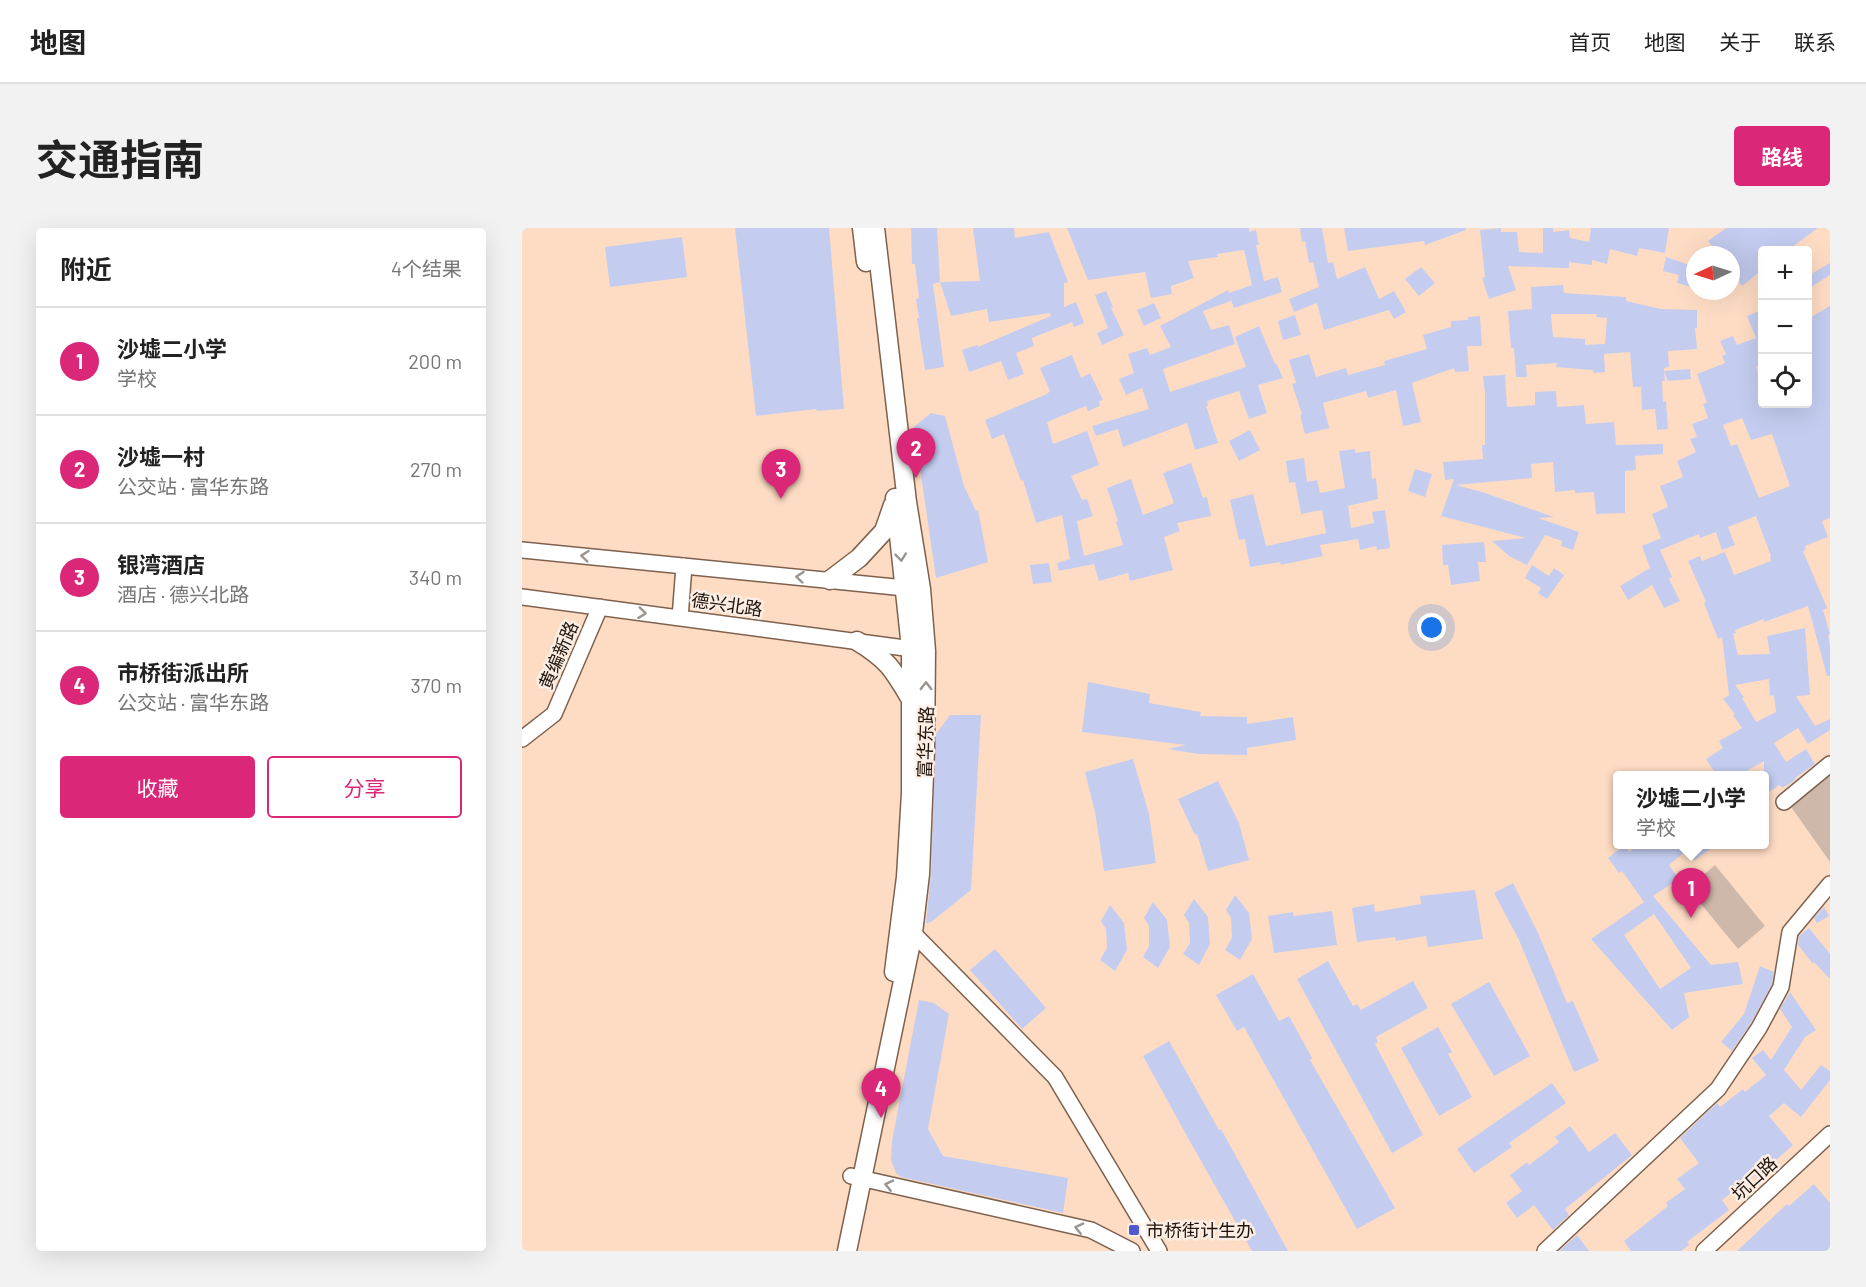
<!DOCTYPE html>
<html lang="zh">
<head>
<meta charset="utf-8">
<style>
	body { margin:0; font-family:Barlow,"Noto Sans SC",sans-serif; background:#f2f2f2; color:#222 }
	.controls { position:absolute; right:18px; top:18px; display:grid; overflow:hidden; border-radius:6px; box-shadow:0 6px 24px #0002 }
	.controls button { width:54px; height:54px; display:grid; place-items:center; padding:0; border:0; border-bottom:2px solid #e0e0e0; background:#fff; color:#222; font:30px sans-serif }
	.compass { position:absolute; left:1164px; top:18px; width:54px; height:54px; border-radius:50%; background:#fff; box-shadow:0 6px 24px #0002; rotate:266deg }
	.you { position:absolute; left:910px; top:400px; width:21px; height:21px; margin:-15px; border:4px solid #fff; border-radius:50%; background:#1a73e8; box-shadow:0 0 0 9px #1a73e833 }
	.badge { display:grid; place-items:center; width:39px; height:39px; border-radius:50%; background:#db2777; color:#fff; font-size:20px; font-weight:700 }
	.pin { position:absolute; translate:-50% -50px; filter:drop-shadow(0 2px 3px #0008) }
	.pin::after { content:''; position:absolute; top:32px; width:21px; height:18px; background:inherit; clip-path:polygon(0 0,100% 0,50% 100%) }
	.popup { position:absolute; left:1091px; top:543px; width:156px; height:78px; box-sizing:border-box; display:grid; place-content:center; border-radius:6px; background:#fff; filter:drop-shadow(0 2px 4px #0005); font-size:20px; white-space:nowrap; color:#767676 }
	.popup b { font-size:22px; color:#222 }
	.popup::after { content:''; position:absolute; left:50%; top:100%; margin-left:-12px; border:12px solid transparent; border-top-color:#fff }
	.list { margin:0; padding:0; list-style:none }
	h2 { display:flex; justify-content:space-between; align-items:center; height:78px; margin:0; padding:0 24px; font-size:26px }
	h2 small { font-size:20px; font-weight:400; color:#767676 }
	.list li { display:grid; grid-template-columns:39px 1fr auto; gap:18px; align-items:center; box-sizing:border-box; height:108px; padding:0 24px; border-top:2px solid #e0e0e0 }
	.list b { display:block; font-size:22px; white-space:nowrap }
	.list p { margin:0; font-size:20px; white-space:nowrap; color:#767676 }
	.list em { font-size:20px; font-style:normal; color:#767676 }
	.actions { display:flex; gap:12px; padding:18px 24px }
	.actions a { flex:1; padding:14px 0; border:2px solid #db2777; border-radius:6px; text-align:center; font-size:21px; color:#db2777 }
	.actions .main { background:#db2777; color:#fff }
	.icon { flex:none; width:33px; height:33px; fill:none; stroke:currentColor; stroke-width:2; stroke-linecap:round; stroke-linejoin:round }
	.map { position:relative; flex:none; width:1308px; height:1023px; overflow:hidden; border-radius:6px }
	header { display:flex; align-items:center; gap:36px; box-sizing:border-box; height:84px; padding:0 30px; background:#fff; border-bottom:2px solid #e0e0e0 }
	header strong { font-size:28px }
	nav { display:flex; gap:33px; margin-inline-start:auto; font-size:21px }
	.intro { display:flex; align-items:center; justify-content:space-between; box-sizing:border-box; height:144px; padding:0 36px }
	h1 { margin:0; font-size:42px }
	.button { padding:15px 27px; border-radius:6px; background:#db2777; color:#fff; font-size:21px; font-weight:700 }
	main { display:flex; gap:36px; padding:0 36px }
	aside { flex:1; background:#fff; border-radius:6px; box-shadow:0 6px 24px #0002 }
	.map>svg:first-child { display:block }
</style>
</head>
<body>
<header>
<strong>地图</strong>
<nav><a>首页</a><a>地图</a><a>关于</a><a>联系</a></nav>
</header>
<div class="intro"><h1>交通指南</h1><a class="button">路线</a></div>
<main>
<aside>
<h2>附近<small>4个结果</small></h2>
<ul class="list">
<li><span class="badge">1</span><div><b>沙墟二小学</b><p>学校</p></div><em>200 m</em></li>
<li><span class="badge">2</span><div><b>沙墟一村</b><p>公交站 · 富华东路</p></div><em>270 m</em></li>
<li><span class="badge">3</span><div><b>银湾酒店</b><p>酒店 · 德兴北路</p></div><em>340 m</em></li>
<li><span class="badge">4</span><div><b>市桥街派出所</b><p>公交站 · 富华东路</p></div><em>370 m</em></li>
</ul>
<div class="actions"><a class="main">收藏</a><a>分享</a></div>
</aside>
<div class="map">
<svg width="1308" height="1023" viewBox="0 0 1308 1023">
	<rect width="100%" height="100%" fill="#fedcc4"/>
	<path fill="#ceb8a9" d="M1308 543V634L1267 576Z
		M1193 637 1243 698 1216 721 1166 660Z"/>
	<path fill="#c4cdf0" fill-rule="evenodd" d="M213 0H307L322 181 295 183 294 181 234 188Z
		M389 0H415L418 54 411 56 422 139 403 142 395 90H397L394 71 397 70 393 36H390Z
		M451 0H492L493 10 527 4 546 54 542 55V79L554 74 562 95 552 99 550 94 510 110 512 118 494 125 502 146 486 152 479 133 447 144 440 122 455 117 456 119 529 88 528 85 467 94 465 81 429 88 418 54 458 53Z
		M545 0H727V4L734 2 737 17H734L742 53 756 49 760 64 712 80 707 66 709 73 681 83 689 102 707 97 713 116 641 141 648 164 724 139 713 109 737 98 753 136 754 135 761 150 736 157 745 185 727 191 717 163 685 173 686 178H684L696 215 673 222 665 195 601 219 596 201 574 208 570 198 627 181 620 160 604 167 597 151 612 145 606 126 625 120 628 127 649 119 638 98 706 62 707 65 730 57 722 22 695 26 696 29 666 33 672 50 649 58 650 66 629 70 623 44 566 52Z
		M778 0H800L806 35 811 34 815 51 843 39 857 71 872 63 884 84 872 91 867 82 802 102 795 75 772 84 767 71 797 59 791 34 787 35 783 13 780 14Z
		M822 0H943L944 2 903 17 902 13 826 23Z
		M979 0V4H995L997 24 1021 25V0H1031V4L1047 2 1048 10 1067 14 1069 0H1147L1143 25 1117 20 1115 28 1088 21 1085 36 1070 32V37L1047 34V40H1041L986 38 994 62 967 71 960 50 963 49 958 2Z
		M1204 0H1296L1266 22H1240V42L1220 58 1209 43V27H1197L1186 13Z
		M160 9 165 49 88 59 83 19Z
		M1144 29 1173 39 1169 59 1155 55 1157 47 1141 43Z
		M1308 35V47L1286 61V48Z
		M899 39 913 55 897 68 883 51Z
		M1041 57 1042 65 1104 69V73L1139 81 1175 82V100H1173L1175 121 1146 123 1147 139 1142 140V143L1168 141 1169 151 1146 153 1142 143 1143 153H1140L1141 174 1144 173 1146 201 1135 202 1133 181 1120 182 1119 159H1111L1108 124 1082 126 1083 144 1072 145 1071 142 1034 139 1035 135 1004 137 1005 149H994L992 120H989L986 83 1010 81 1009 59ZM1029 86H1075L1074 89 1085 90 1083 116 1063 117V111L1031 109Z
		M584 63 591 79 589 80 602 107 580 117 575 105 586 100 573 67Z
		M632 75 639 90 622 98 615 82Z
		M1308 78V290L1300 293 1306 309 1283 318 1284 322 1281 323 1305 380 1301 382 1308 406 1306 407 1308 418V448H1305L1286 378 1242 394V391L1213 402 1214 405 1211 406 1216 427 1248 426 1245 408 1283 400 1288 467 1274 468 1293 498 1308 491V502L1286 516 1276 500 1252 515 1264 534 1284 521 1293 536 1273 550 1274 551 1269 555 1260 560 1258 557 1242 567V533L1216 548H1195L1184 531 1201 520 1197 513 1220 500 1211 487 1213 486 1201 471 1207 467 1200 409 1196 411 1182 375 1184 374 1166 333 1178 328 1180 333 1203 324 1212 347 1249 333 1248 329 1249 328 1234 288 1206 299 1213 317 1200 322 1194 304 1178 310 1177 306 1138 322 1150 349 1147 351 1158 373 1142 380 1130 357 1106 372 1098 358 1128 340 1120 318 1139 310 1130 286 1146 279 1138 258 1161 249 1155 233 1174 224 1168 211 1175 209 1170 196 1186 190 1181 176 1185 175 1175 146 1203 135 1200 128 1204 126 1198 113 1211 108 1215 117 1234 110 1225 88 1240 82V137L1234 139 1240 157V176H1286V91ZM1220 190 1229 212 1250 206 1268 258 1237 270 1215 216 1209 218 1201 197ZM1247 451 1248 468 1252 467 1254 484 1234 494 1220 470 1222 469 1213 457Z
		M773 87 779 107 761 112 756 93Z
		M958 88 960 118H945L947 143 933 144 932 140 890 155 899 194 881 198 874 162 846 170 844 163 801 175 807 200 783 206 778 187 780 186 770 156 774 155 767 132 787 126 794 149 824 140 826 147 863 137 862 133 905 121 901 107 929 99V93L946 92V89Z
		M550 127 559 150 568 145 581 172 577 173 578 178 566 183 564 178 525 194 531 216 565 203 577 237 549 248 560 272 565 271 571 288 555 293 562 328 601 317 594 294 596 293 585 260 609 251 621 287 652 275 641 245 669 235 681 270 685 269 689 288 655 295 658 303 642 309 651 342 608 353 606 345 577 353 572 336 537 343 535 335 548 331 540 287 514 295 501 252 499 253 482 206 470 211 463 192 525 166 528 163 518 140Z
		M983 147 985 179 1013 177V164L1034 163 1035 179 1062 177 1064 196 1092 194 1094 217 1141 216V226L1113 228 1114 242 1103 243V285L1074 286 1072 264 1053 265V262L1033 264 1031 234 1009 236 1010 250 934 257 960 264 1032 289 1016 290 1057 304 1051 322 1039 318 1040 313 1023 307 1005 337 987 328 970 313 1004 310 919 288 932 251 923 252 921 234 961 231 960 217H963V165L961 148Z
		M409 185 423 188 442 258 454 283 456 282 466 334 414 350 392 199Z
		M728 202 738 222 717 233 707 213Z
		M833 221V225L848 223 850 251 854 250 856 271 826 278 829 300 852 295 850 284 863 282 868 320 855 322 854 318 838 322 836 311 798 317 801 328 759 337 758 334 728 339 723 311 717 312 708 272 731 266 744 318 804 305 800 282 779 286 773 254 767 255 764 233 782 230 785 254 795 252 798 265 823 260 817 223Z
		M893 241 910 246 903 269 886 263Z
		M962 314 964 334H956L958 353 929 357 926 337H921L920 317Z
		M527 335 530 354 511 356 508 337Z
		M1010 337 1027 348 1032 340 1042 347 1025 371 1016 365 1019 360 1003 350Z
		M566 454 628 466 627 475 679 484 678 488 725 489V496L771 489 774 512 725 520V527L676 526 646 521 664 517 560 504Z
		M428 487H459L449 662 409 694 404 695 409 646 414 506Z
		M611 531 627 586 634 635 582 643 573 584 563 544Z
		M696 553 717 595 727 632 686 643 675 606 673 607 656 571Z
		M1119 616H1195L1173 632 1166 621 1147 637 1157 651 1131 668 1189 737 1216 734 1221 756 1162 765 1167 789 1150 802 1069 711 1122 674 1100 643 1097 645 1086 630 1103 617 1107 624ZM1132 686 1169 740 1138 761 1102 707Z
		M991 655 1017 707 1045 775 1051 773 1077 833 1052 844 997 712 972 665Z
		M953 662 961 711 906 719 904 708 874 713 873 709 835 714 830 680 852 676 853 684 899 676 898 668Z
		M713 667 727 685 730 711 718 732 703 722 710 710 709 690 704 682Z
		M672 671 686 689 688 716 677 737 661 726 668 715 667 695 662 687Z
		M631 674 645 692 648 719 636 740 621 729 627 718V698L622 690Z
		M588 677 602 695 605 722 593 743 578 732 585 720 584 701 579 693Z
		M1302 679 1307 688 1295 695 1292 690Z
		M810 683 815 717 752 725 746 688 771 684 772 688Z
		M1287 700 1308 726V751L1292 734 1291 736 1276 717 1277 708Z
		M473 721 524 780 500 801 448 742Z
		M806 733 831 778 835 776 839 782 891 753 906 780 854 809 856 814 853 816 901 907 870 925 775 751Z
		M1238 738 1252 744 1250 756 1229 795 1210 823 1199 814 1222 786Z
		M731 746 757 793 767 788 790 830 788 832 873 980 835 1001 722 799 715 803 694 767Z
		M967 754 1008 828 972 848 929 776Z
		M1268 764 1294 802 1283 809 1262 842 1279 862 1299 837 1308 843V852L1279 889 1262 875 1247 888 1271 917 1247 938 1248 940 1235 950 1233 947 1200 972 1207 982 1165 1014 1167 1017 1159 1023H1109L1102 1013 1146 978 1144 975 1163 961 1155 951 1177 935 1158 910 1195 875 1198 879 1221 861 1223 864 1244 847 1230 830 1241 822 1249 832 1270 799 1258 781Z
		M397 772 412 775 427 786 406 901 421 928 546 950 541 985 379 949 374 945 369 932 370 913Z
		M916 799 930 824 926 826 950 869 917 888 879 820Z
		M647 813 697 902 699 901 766 1023H730L666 910 621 828Z
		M1030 855 1044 875 987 915 990 919 952 945 935 921Z
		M1048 898 1067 924 1093 905 1110 927 1043 981 1047 987 1031 1002 1012 977 995 990 984 975 1000 963 988 947 1005 934 1007 937 1037 914 1033 909Z
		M1292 956 1308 975V1023H1215L1265 976 1267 978Z
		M1055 1007 1067 1023H1037Z"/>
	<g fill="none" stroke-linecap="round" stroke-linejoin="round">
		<g stroke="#7e614c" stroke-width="18">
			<path id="minor" d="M0 322 393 361
				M0 369 398 422
				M158 390 162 338
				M0 511 32 486 78 379
				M1262 574 1308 536
				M391 705 533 849 637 1023
				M329 948 569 1002 610 1023
				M1023 1023 1196 861 1237 800 1259 759 1268 704 1308 656
				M1182 1023 1308 906"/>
		</g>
		<g stroke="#7e614c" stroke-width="21">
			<path id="major" d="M340 0 344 34
				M308 352 337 330 362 303 371 277
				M335 413C365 431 371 441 388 470
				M372 744 384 649 389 565V420L373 270
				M325 1023 391 705 398 646 403 522 404 423 399 361 385 274 353 0"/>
		</g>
		<use href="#minor" stroke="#fff" stroke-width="15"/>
		<use href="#major" stroke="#fff" stroke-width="18"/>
	</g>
	<defs><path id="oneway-chevron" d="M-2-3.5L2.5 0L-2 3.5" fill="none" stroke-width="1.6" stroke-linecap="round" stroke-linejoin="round" transform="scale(1.5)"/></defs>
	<g stroke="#9a9591">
		<use href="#oneway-chevron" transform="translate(63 328) rotate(-174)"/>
		<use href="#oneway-chevron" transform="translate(379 329) rotate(84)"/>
		<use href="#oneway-chevron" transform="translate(278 349) rotate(-174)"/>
		<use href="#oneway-chevron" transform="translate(120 385) rotate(7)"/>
		<use href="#oneway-chevron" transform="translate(404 458) rotate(-90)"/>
		<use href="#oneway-chevron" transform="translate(367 957) rotate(-167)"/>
		<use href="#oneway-chevron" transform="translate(557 1000) rotate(-167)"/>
	</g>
	<rect fill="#4f5ad0" stroke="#fceee4" stroke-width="2" x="606" y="996" width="12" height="12" rx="3"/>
	<g text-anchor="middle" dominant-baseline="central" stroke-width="5" stroke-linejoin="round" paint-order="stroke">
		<g font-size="18" fill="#1f140b" stroke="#fceee4">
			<text transform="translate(205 376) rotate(8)">德兴北路</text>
			<text transform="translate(36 427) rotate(-67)">黄编新路</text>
			<text transform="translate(403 514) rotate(-88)">富华东路</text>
			<text transform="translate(1232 950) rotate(-43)">坑口路</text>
		</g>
		<g font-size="18" fill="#1f140b" stroke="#fceee4" text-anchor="start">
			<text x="624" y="1002">市桥街计生办</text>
		</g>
	</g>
</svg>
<div class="controls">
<button>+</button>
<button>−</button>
<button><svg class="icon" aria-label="locate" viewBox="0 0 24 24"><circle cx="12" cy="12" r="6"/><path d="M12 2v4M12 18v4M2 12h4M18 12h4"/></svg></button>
</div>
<svg class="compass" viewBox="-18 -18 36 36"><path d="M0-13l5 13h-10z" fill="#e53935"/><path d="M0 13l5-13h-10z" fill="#767676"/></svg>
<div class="you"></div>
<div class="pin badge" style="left:1169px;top:690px">1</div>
<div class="popup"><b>沙墟二小学</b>学校</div>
<div class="pin badge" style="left:394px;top:250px">2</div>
<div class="pin badge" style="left:259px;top:271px">3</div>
<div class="pin badge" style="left:359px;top:890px">4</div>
</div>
</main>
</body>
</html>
